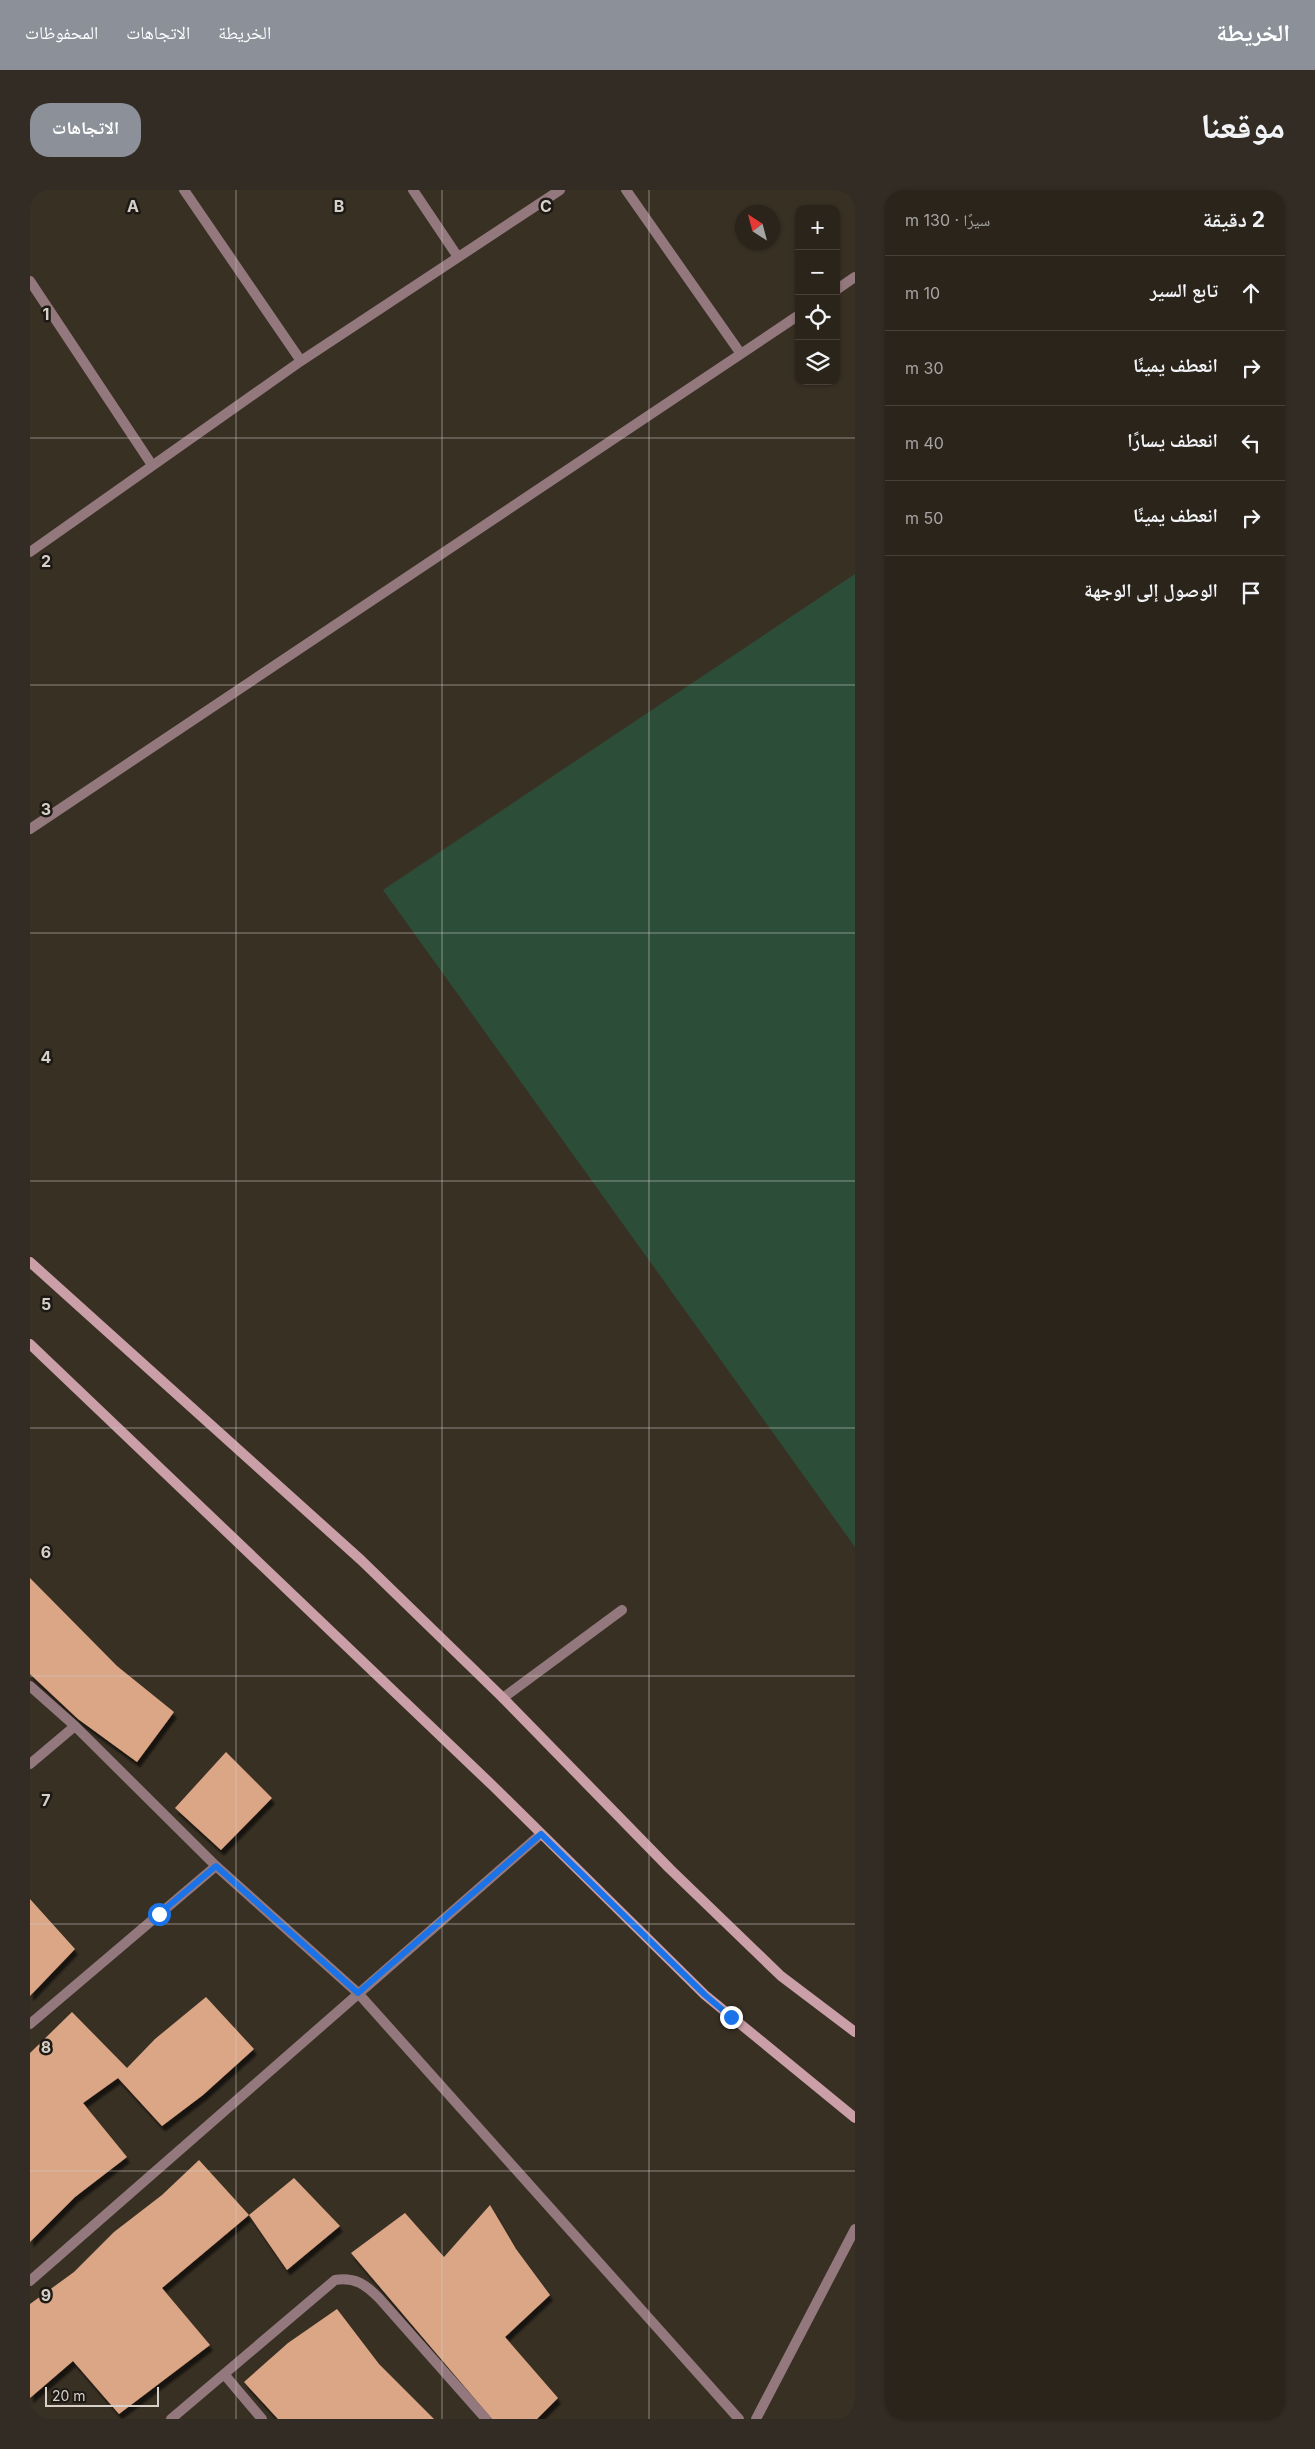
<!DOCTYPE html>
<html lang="ar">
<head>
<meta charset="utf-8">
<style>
	body { margin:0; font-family:Inter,"Noto Naskh Arabic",sans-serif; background:#332c24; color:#f1f3f6; direction:rtl }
	.controls { position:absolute; right:15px; top:15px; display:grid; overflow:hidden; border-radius:10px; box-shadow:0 1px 4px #0004 }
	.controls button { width:45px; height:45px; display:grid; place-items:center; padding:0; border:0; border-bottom:1px solid #47413a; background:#2b241b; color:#f1f3f6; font:25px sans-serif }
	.compass { position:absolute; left:705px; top:15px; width:45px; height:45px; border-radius:50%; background:#2b241b; box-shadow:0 1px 4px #0004; rotate:324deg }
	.scale { position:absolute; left:15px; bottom:12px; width:114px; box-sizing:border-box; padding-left:5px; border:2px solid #d6d0c8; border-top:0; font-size:14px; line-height:18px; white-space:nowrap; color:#d6d0c8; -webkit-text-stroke:4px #1d1914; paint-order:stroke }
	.stop { position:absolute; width:15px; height:15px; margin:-11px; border:4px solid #1a73e8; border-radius:50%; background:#fff }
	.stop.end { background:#1a73e8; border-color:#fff; box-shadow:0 1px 5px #0008 }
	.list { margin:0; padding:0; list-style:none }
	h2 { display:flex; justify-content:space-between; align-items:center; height:65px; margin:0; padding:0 20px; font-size:21px }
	h2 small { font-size:16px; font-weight:400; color:#a6a4a3 }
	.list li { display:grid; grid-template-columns:32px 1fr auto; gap:15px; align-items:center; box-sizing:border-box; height:75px; padding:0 20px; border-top:1px solid #47413a }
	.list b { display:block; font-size:19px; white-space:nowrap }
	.list em { font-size:16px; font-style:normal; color:#a6a4a3 }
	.icon { flex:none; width:28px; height:28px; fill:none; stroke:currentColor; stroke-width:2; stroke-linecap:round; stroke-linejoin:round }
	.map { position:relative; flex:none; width:825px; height:2229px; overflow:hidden; direction:ltr; border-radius:20px }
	header { display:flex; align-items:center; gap:30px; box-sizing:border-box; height:70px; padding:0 25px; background:#8c9099; color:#fff }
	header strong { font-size:24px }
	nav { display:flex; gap:28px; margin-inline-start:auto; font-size:18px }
	.intro { display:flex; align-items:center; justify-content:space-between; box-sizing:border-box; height:120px; padding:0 30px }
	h1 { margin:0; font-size:35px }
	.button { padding:12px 22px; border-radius:20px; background:#8c9099; color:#fff; font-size:18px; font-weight:700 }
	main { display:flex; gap:30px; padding:0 30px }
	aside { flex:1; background:#2b241b; border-radius:20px; box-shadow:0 1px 4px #0004 }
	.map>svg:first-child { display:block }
</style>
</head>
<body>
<header>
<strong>الخريطة</strong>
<nav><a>الخريطة</a><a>الاتجاهات</a><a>المحفوظات</a></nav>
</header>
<div class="intro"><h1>موقعنا</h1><a class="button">الاتجاهات</a></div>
<main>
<aside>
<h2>2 دقيقة<small>سيرًا · 130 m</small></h2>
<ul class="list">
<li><svg class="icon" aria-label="ahead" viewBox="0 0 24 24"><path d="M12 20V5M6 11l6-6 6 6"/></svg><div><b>تابع السير</b></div><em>10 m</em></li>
<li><svg class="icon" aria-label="right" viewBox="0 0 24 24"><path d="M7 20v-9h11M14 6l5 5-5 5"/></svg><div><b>انعطف يمينًا</b></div><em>30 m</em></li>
<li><svg class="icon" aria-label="left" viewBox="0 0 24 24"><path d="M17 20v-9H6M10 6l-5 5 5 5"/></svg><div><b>انعطف يسارًا</b></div><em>40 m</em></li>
<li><svg class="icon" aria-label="right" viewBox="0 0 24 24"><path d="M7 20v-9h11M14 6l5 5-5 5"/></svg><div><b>انعطف يمينًا</b></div><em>50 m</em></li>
<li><svg class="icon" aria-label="arrive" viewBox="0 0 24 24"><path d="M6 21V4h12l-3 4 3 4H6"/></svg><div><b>الوصول إلى الوجهة</b></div></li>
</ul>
</aside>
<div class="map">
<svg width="825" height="2229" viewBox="0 0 825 2229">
	<defs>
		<filter id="shadow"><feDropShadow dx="3" dy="5.5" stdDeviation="1" flood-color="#0009"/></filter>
	</defs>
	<rect width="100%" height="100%" fill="#393024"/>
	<path fill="#2c4e39" d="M825 384V1357L353 700Z"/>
	<path fill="#dba686" filter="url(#shadow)" d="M0 1388 87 1476 144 1522 107 1572 48 1529 0 1484Z
		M196 1562 242 1608 191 1660 145 1618Z
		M0 1709 45 1759 0 1806Z
		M176 1807 224 1859 173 1905 132 1936 88 1888 53 1913 97 1967 45 2007 0 2052V1863L42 1822 97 1878 125 1849Z
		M169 1970 219 2025 132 2098 180 2155 89 2224 43 2171 0 2208V2114L44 2082 84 2042 132 2005Z
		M264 1988 310 2036 257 2080 219 2025Z
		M460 2015 486 2059 520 2105 475 2147 528 2208 507 2229H462L321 2063 375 2023 414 2067Z
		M307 2119 349 2174 404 2229H248L214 2192 258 2153Z"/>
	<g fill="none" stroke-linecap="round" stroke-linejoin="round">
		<path stroke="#93787d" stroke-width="10" d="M473 1508 592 1420"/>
		<path stroke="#93787d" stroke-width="10" d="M154 0 271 171
			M383 0 428 67
			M596 0 711 164
			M0 91 122 275
			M806 100 825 87
			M0 362 271 171 530 0
			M0 639 769 125
			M0 1496 45 1536 186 1676 328 1803 709 2229
			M0 1574 45 1536
			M0 1834 186 1676
			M0 2091 511 1644
			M194 2184 232 2229
			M141 2229 305 2090C325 2087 335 2094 349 2108L456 2229
			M726 2229 825 2039"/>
		<path stroke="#cb9fa8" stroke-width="10" d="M0 1072 331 1370 473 1508 640 1679 751 1786 825 1842
			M0 1154 463 1596 675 1805 825 1928"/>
	</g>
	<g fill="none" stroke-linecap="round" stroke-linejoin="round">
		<path stroke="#1a73e8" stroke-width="6" d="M129 1724 186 1676 328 1803 511 1644 675 1805 701 1827"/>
	</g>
	<path fill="none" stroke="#d6d0c8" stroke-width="1" stroke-opacity="0.55" d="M206 0V2229M412 0V2229M619 0V2229M0 248H825M0 495H825M0 743H825M0 991H825M0 1238H825M0 1486H825M0 1734H825M0 1981H825"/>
	<g font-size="16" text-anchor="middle" font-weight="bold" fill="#d6d0c8" stroke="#1d1914" stroke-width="5" stroke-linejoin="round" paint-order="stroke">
		<text x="103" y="22">A</text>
		<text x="309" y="22">B</text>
		<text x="516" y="22">C</text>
		<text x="16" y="130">1</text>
		<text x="16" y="377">2</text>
		<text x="16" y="625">3</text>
		<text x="16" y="873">4</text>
		<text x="16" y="1120">5</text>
		<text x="16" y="1368">6</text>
		<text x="16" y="1616">7</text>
		<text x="16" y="1863">8</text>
		<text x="16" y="2111">9</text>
	</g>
</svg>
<div class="controls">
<button>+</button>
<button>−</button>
<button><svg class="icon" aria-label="locate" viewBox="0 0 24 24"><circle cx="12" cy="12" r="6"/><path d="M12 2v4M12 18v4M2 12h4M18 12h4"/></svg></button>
<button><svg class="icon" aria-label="layers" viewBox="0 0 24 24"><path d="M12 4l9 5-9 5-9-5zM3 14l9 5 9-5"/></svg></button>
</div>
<svg class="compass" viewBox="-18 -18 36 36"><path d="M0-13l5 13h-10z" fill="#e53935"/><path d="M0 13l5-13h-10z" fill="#a6a4a3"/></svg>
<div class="scale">20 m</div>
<div class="stop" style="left:129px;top:1724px"></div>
<div class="stop end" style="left:701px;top:1827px"></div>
</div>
</main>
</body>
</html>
